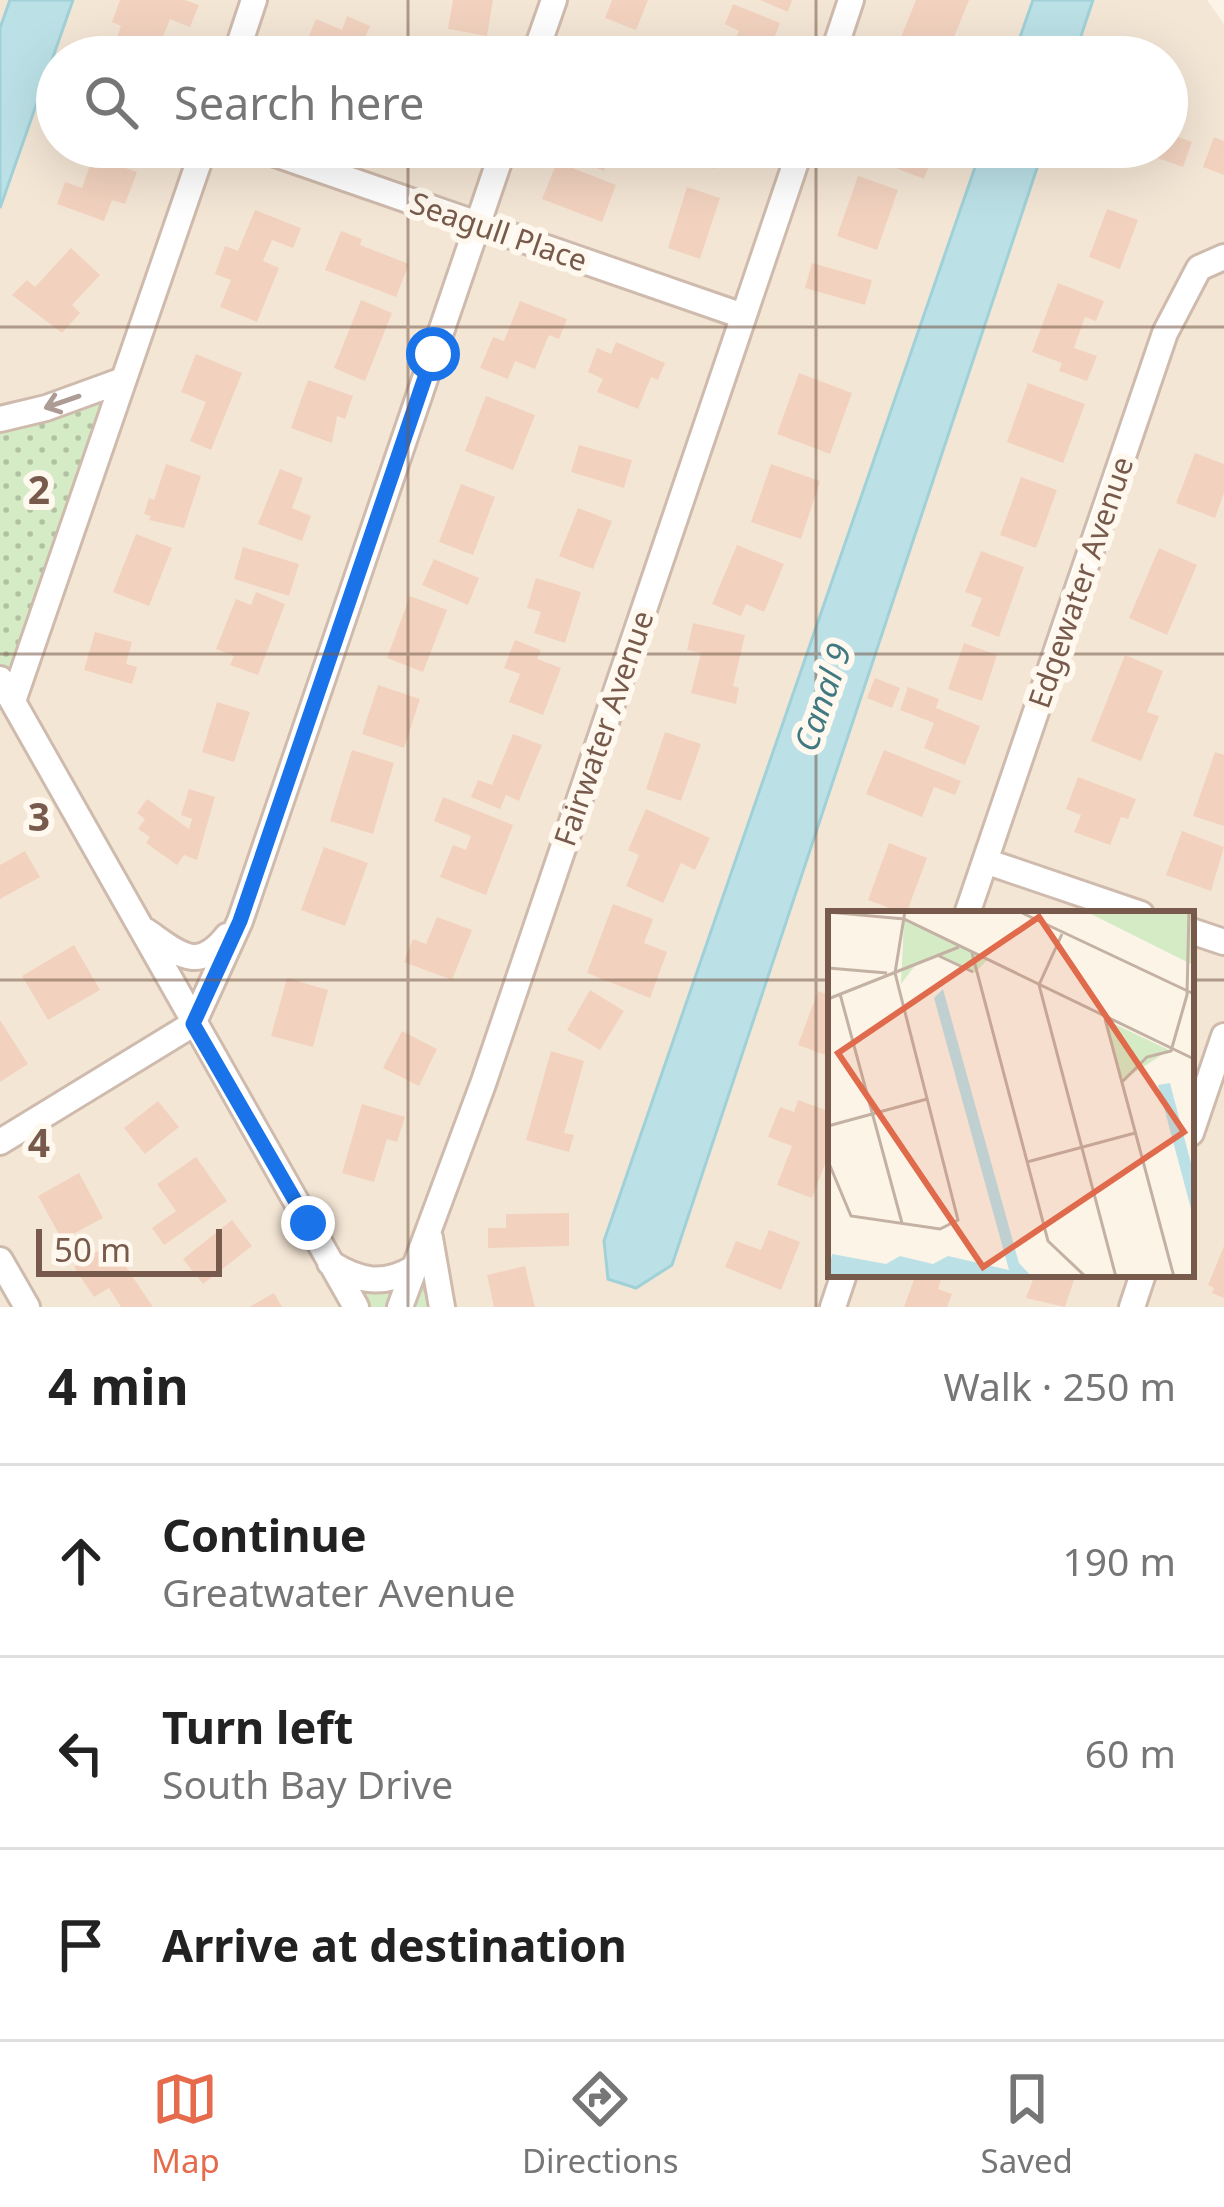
<!DOCTYPE html>
<html lang="en">
<head>
<meta charset="utf-8">
<style>
	body { margin:0; font-family:"Noto Sans",sans-serif; background:#f2f2f2; color:#222 }
	.scale { position:absolute; left:36px; bottom:30px; width:186px; box-sizing:border-box; padding-left:12px; border:6px solid #775a4b; border-top:0; font-size:33px; line-height:42px; white-space:nowrap; color:#775a4b; -webkit-text-stroke:9px #fff8ee; paint-order:stroke }
	.stop { position:absolute; width:36px; height:36px; margin:-27px; border:9px solid #1a73e8; border-radius:50%; background:#fff }
	.stop.end { background:#1a73e8; border-color:#fff; box-shadow:0 3px 12px #0008 }
	.list { margin:0; padding:0; list-style:none }
	h2 { display:flex; justify-content:space-between; align-items:center; height:156px; margin:0; padding:0 48px; font-size:51px }
	h2 small { font-size:39px; font-weight:400; color:#767676 }
	.list li { display:grid; grid-template-columns:78px 1fr auto; gap:36px; align-items:center; box-sizing:border-box; height:192px; padding:0 48px; border-top:3px solid #e0e0e0 }
	.list b { display:block; font-size:45px; white-space:nowrap }
	.list p { margin:0; font-size:39px; white-space:nowrap; color:#767676 }
	.list em { font-size:39px; font-style:normal; color:#767676 }
	.icon { flex:none; width:66px; height:66px; fill:none; stroke:currentColor; stroke-width:2; stroke-linecap:round; stroke-linejoin:round }
	.map { position:relative; flex:none; width:1224px; height:1307px; overflow:hidden }
	.search { position:absolute; background:#fff; box-shadow:0 12px 48px #0002; left:36px; right:36px; top:36px; height:132px; display:flex; align-items:center; gap:30px; box-sizing:border-box; padding:0 42px; border-radius:66px; color:#767676; font-size:45px }
	.sheet { height:732px; background:#fff }
	nav { display:flex; justify-content:space-around; align-items:center; box-sizing:border-box; height:168px; border-top:3px solid #e0e0e0; background:#fff; font-size:33px; color:#767676 }
	nav a { display:grid; justify-items:center; gap:6px }
	nav .on { color:#e66b4c }
	.map>svg:first-child { display:block }
</style>
</head>
<body>
<div class="map">
<svg width="1224" height="1307" viewBox="0 0 1224 1307">
	<defs>
		<pattern id="grass-dots" width="8" height="8" patternUnits="userSpaceOnUse" patternTransform="scale(3)"><rect width="8" height="8" fill="#d5ebc5"/><path d="M2 2h.1M6 6h.1" fill="none" stroke="#b2c1a2" stroke-width="1.8" stroke-linecap="round"/></pattern>
	</defs>
	<rect width="100%" height="100%" fill="#fcf4e7"/>
	<path fill="#f4e6d5" fill-rule="evenodd" d="M0 0H1207L1224 24V1307H0ZM57 57H1167V147H57ZM831 914H1191V1274H831Z"/>
	<path fill="url(#grass-dots)" d="M116 387 12 690 0 669V422Z
		M426 1251 435 1307H360L341 1275 365 1285Z"/>
	<path fill="#bbe1e7" stroke="#a1d1d8" stroke-width="3" d="M10 0H73L0 208V28Z
		M1033 0H1093L1074 57H1013Z
		M982 147H1044L672 1265 636 1288 608 1279 604 1241Z"/>
	<path fill="#f2d2bf" d="M120 0H185L199 5 190 27 170 19 163 37 178 42 172 57H142L114 46 121 26 112 22Z
		M453 0H493L487 36 448 29Z
		M612 0H648L636 30 605 18Z
		M760 0H792L788 12Z
		M916 0H969L946 57H893Z
		M733 4 780 23 769 51 736 37 739 31 725 24Z
		M347 16 370 26 357 57H320L303 50 316 19 342 30Z
		M602 40 631 51 628 57H595Z
		M1167 133 1192 142 1183 167 1149 155 1152 147H1167Z
		M1214 137 1224 141V175L1203 167Z
		M407 147H448L443 161Z
		M561 147H614L604 171 559 153Z
		M692 147H723L715 169 687 158Z
		M868 147H936L924 179 865 156Z
		M93 157 137 172 125 204 112 200 104 221 57 204 65 182 82 188Z
		M557 162 616 185 602 222 542 199Z
		M858 176 898 190 877 250 837 236Z
		M687 187 720 198 700 259 668 248Z
		M1107 209 1138 220 1120 269 1089 257Z
		M255 210 301 228 293 248 272 240 263 261 279 268 257 322 220 307 231 280 215 274 225 246 238 251Z
		M341 231 362 239 360 245 409 264 396 297 325 270Z
		M71 248 100 275 72 305 80 313 62 333 12 295 27 280 35 287Z
		M812 263 872 280 865 305 805 288Z
		M1058 283 1104 301 1096 321 1085 317 1074 348 1097 356 1087 381 1059 371 1062 363 1032 352Z
		M361 300 392 313 365 381 334 368Z
		M520 301 567 319 559 339 549 335 535 369 515 361 508 379 480 368 493 337 504 341Z
		M616 342 665 363 658 380 651 377 638 409 597 392 603 379 588 372 597 348 611 354Z
		M196 354 242 373 211 450 190 441 206 402 181 392Z
		M799 373 852 393 830 454 777 434Z
		M308 380 353 396 345 419 337 416 332 443 291 428Z
		M1028 383 1085 404 1063 463 1007 442Z
		M486 396 535 415 513 470 465 451Z
		M579 445 632 460 624 488 571 472Z
		M1195 453 1224 464V493L1215 518 1176 503Z
		M166 464 201 476 184 528 149 520 151 516 144 514 149 498 154 500Z
		M771 464 820 481 801 539 751 522Z
		M280 469 303 478 292 508 311 516 302 541 258 524Z
		M1021 477 1057 490 1036 548 1000 535Z
		M461 484 495 497 473 555 439 542Z
		M578 508 612 521 593 569 559 556Z
		M136 534 172 548 149 606 113 592Z
		M737 545 784 564 764 612 746 604 741 616 712 604Z
		M243 547 299 564 289 596 234 579Z
		M1159 548 1197 565 1167 635 1129 618Z
		M981 551 1024 567 999 637 971 626 982 598 965 592Z
		M434 559 479 578 468 605 422 585Z
		M536 578 581 592 565 643 534 633 541 612 527 608Z
		M256 592 285 604 258 675 230 665 234 656 216 649 236 599 251 605Z
		M410 596 447 610 423 672 387 658Z
		M693 623 745 635 733 686 739 688 736 704 691 693 701 653 687 650Z
		M95 632 132 642 126 664 137 667 132 684 84 670Z
		M515 640 541 650 537 659 561 668 543 715 509 702 520 674 504 668Z
		M964 643 997 655 982 701 948 689Z
		M1125 655 1163 671 1147 712 1159 716 1141 761 1091 741Z
		M875 678 900 688 892 708 867 698Z
		M378 685 420 699 404 748 362 734Z
		M908 687 939 699 936 708 980 726 965 765 924 748 934 723 900 710Z
		M217 702 250 712 234 762 202 752Z
		M665 732 701 744 681 801 646 789Z
		M513 734 542 745 519 801 506 795 500 809 471 797 478 780 492 785Z
		M352 750 394 763 373 834 330 821Z
		M884 750 961 781 955 795 934 787 922 817 866 794Z
		M1215 752 1224 755V826L1193 816Z
		M1078 777 1136 799 1128 819 1121 817 1110 845 1074 832 1081 815 1066 809Z
		M189 789 215 797 197 860 184 855 177 865 146 843 150 837 138 829 145 819 137 813 147 799 189 829 192 819 181 815Z
		M443 797 513 825 486 895 440 877 453 845 466 850 471 836 434 821Z
		M646 809 710 838 695 870 681 863 663 903 626 886 639 855 628 850Z
		M1182 831 1224 847 1211 891 1166 875Z
		M889 843 927 858 906 914 868 900Z
		M324 847 368 863 345 926 301 910Z
		M25 851 40 877 0 899V865Z
		M613 904 653 919 644 943 667 952 650 998 587 973Z
		M437 917 472 930 452 980 404 962 413 939 426 944Z
		M74 945 100 990 48 1020 22 976Z
		M287 978 328 990 313 1047 271 1036Z
		M590 990 624 1011 600 1050 567 1030Z
		M818 991 831 996V1057L798 1045Z
		M0 1020 28 1064 0 1082Z
		M402 1031 437 1049 419 1086 383 1068Z
		M551 1051 584 1061 564 1133 574 1135 569 1152 526 1140Z
		M798 1100 831 1112V1148L812 1198 777 1185 792 1146 768 1137 780 1107 794 1112Z
		M158 1101 179 1127 145 1154 124 1128Z
		M362 1104 405 1117 397 1142 387 1139 374 1182 342 1173Z
		M196 1157 227 1201 164 1245 152 1228 176 1211 157 1184Z
		M79 1173 103 1218 62 1240 38 1196Z
		M569 1213V1246L488 1248V1228H506V1214Z
		M232 1220 252 1246 203 1284 183 1259Z
		M769 1230 800 1242 781 1290 725 1267 736 1241 761 1250Z
		M110 1243 153 1307H121L109 1288 94 1297 74 1267Z
		M1224 1246V1298L1212 1293 1214 1288 1208 1285Z
		M525 1266 535 1307H494L487 1275Z
		M916 1274H943L938 1289 952 1294 947 1307H904Z
		M1035 1274H1076L1065 1307 1026 1298Z
		M274 1293 282 1307H249Z"/>
	<g fill="none" stroke-linecap="round" stroke-linejoin="round">
		<g stroke="#cfbbad" stroke-width="30">
			<path id="street" d="M235 57 254 0
				M534 57 554 0
				M832 57 851 0
				M255 147 743 316
				M0 419 46 408 123 380
				M0 679 356 1307
				M13 701 204 147
				M985 861 1141 914
				M967 914 1165 333 1199 268 1224 257
				M146 931C178 953 197 974 227 936
				M1191 931 1224 942
				M1191 1133 1224 1036
				M0 1142 193 1024 240 921 504 147
				M430 1238 442 1307
				M0 1260 27 1307
				M330 1263C360 1282 384 1286 414 1268
				M400 1307 483 1084 801 147
				M833 1307 844 1274
				M1132 1307 1143 1274"/>
		</g>
		<use href="#street" stroke="#fff" stroke-width="24"/>
	</g>
	<defs><path id="oneway-shaft" d="M-6 0H5M1.5-3L5.5 0L1.5 3" fill="none" stroke-width="1.6" stroke-linecap="round" stroke-linejoin="round" transform="scale(3)"/></defs>
	<use stroke="#ad9c93" href="#oneway-shaft" transform="translate(62 402) rotate(161)"/>
	<g fill="none" stroke-linecap="round" stroke-linejoin="round">
		<path stroke="#1a73e8" stroke-width="15" d="M308 1223 193 1024 240 921 433 354"/>
	</g>
	<path fill="none" stroke="#775a4b" stroke-width="3" stroke-opacity="0.55" d="M408 0V57M816 0V57M408 147V1307M816 147V1307M0 327H1224M0 654H1224M0 980H831M1191 980H1224"/>
	<g text-anchor="middle" dominant-baseline="central" stroke-width="12" stroke-linejoin="round" paint-order="stroke">
		<g font-size="30" fill="#775a4b" stroke="#fff8ee">
			<text transform="translate(499 231) rotate(19)">Seagull Place</text>
			<text transform="translate(1080 582) rotate(-71)">Edgewater Avenue</text>
			<text transform="translate(603 728) rotate(-71)">Fairwater Avenue</text>
		</g>
		<g font-size="33" font-style="italic" fill="#417983" stroke="#fff8ee">
			<text transform="translate(822 697) rotate(-71)">Canal 9</text>
		</g>
	</g>
	<g transform="translate(828 911)">
		<rect width="366" height="366" fill="#fcf4e7"/>
		<path d="M257 0H366V53H363ZM76 9 159 49 147 62 109 43 89 52 73 73ZM278 109 341 139 294 170Z" fill="#d5ebc5"/>
		<path d="M115 78 191 352 204 366H0L4 343 58 353 72 345 105 353 120 345 181 359 106 87ZM342 172 366 264V309L330 174Z" fill="#bbe1e7"/>
		<path fill="none" stroke="#c3b1a4" stroke-width="3" d="M190 0 366 83M0 1 76 8 366 148M234 23 211 74 288 366M144 42 220 330 258 366M111 45 145 61M0 57 59 62M12 83 74 312M0 88 131 36M277 108 346 366M294 171 319 146 343 140 359 84 361 0M0 215 99 188M0 250 23 305 112 318 130 309 67 62 77 0M199 251 307 222"/>
		<path fill="#e06a4c" fill-opacity="0.15" stroke="#e06a4c" stroke-width="6" d="M211 6 356 221 155 356 10 142Z"/>
		<rect width="366" height="366" fill="none" stroke="#775a4b" stroke-width="6"/>
	</g>
	<g font-size="39" text-anchor="middle" font-weight="bold" fill="#775a4b" stroke="#fff8ee" stroke-width="12" stroke-linejoin="round" paint-order="stroke">
		<text x="39" y="504">2</text>
		<text x="39" y="831">3</text>
		<text x="39" y="1157">4</text>
	</g>
</svg>
<div class="scale">50 m</div>
<div class="stop" style="left:433px;top:354px"></div>
<div class="stop end" style="left:308px;top:1223px"></div>
<div class="search"><svg class="icon" aria-label="search" viewBox="0 0 24 24"><circle cx="10" cy="10" r="6"/><path d="M15 15l6 6"/></svg>Search here</div>
</div>
<section class="sheet">
<h2>4 min<small>Walk · 250 m</small></h2>
<ul class="list">
<li><svg class="icon" aria-label="ahead" viewBox="0 0 24 24"><path d="M12 20V5M6 11l6-6 6 6"/></svg><div><b>Continue</b><p>Greatwater Avenue</p></div><em>190 m</em></li>
<li><svg class="icon" aria-label="left" viewBox="0 0 24 24"><path d="M17 20v-9H6M10 6l-5 5 5 5"/></svg><div><b>Turn left</b><p>South Bay Drive</p></div><em>60 m</em></li>
<li><svg class="icon" aria-label="arrive" viewBox="0 0 24 24"><path d="M6 21V4h12l-3 4 3 4H6"/></svg><div><b>Arrive at destination</b></div></li>
</ul>
</section>
<nav>
<a class="on"><svg class="icon" aria-label="map" viewBox="0 0 24 24"><path d="M3 6l6-2 6 2 6-2v14l-6 2-6-2-6 2zM9 4v14M15 6v14"/></svg>Map</a>
<a><svg class="icon" aria-label="directions" viewBox="0 0 24 24"><path d="M12 3l9 9-9 9-9-9zM9 14v-3h6M13 9l2 2-2 2"/></svg>Directions</a>
<a><svg class="icon" aria-label="saved" viewBox="0 0 24 24"><path d="M7 4h10v16l-5-4-5 4z"/></svg>Saved</a>
</nav>
</body>
</html>
